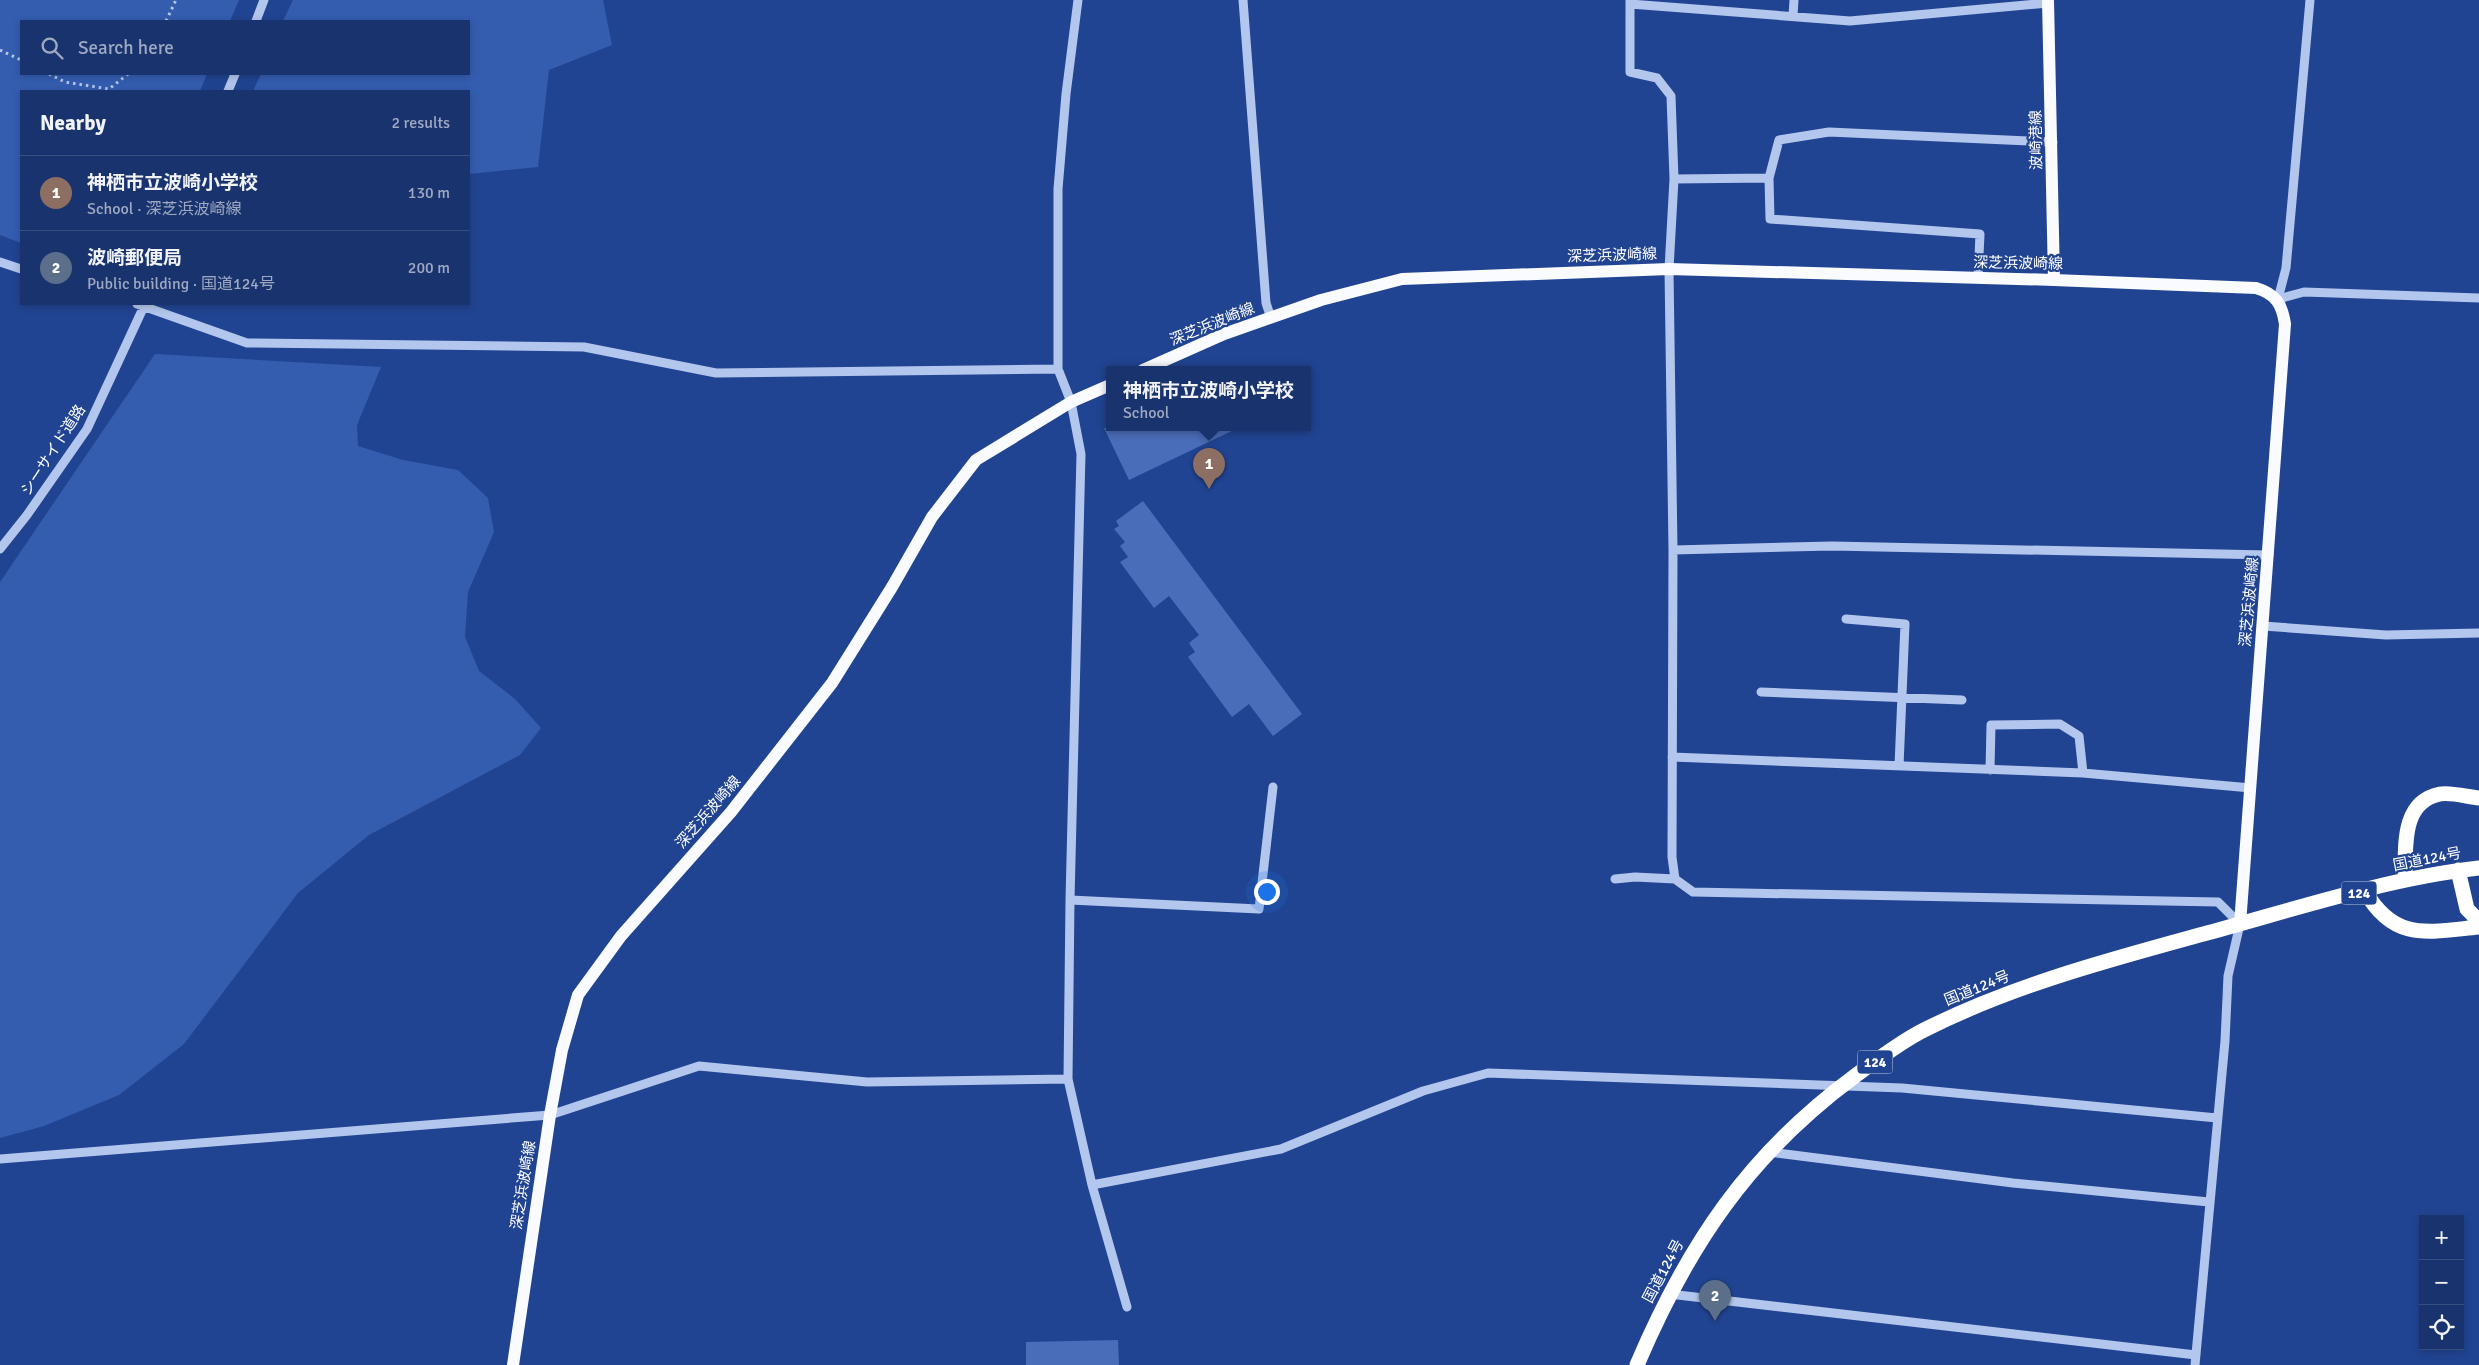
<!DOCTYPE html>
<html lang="en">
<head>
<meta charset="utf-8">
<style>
	body { margin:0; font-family:Signika,"Noto Sans JP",sans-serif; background:#263f76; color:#f1f3f6 }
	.controls { position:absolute; right:15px; bottom:15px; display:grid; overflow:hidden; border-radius:0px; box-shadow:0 2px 8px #0003 }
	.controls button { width:45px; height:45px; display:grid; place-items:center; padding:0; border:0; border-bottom:1px solid #374e81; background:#19336e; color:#f1f3f6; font:25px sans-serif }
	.you { position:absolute; left:1266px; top:891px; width:18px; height:18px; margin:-12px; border:4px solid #fff; border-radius:50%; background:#1a73e8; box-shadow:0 0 0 8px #1a73e833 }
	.badge { display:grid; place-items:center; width:32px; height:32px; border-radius:50%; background:#fae474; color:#fff; font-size:16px; font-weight:700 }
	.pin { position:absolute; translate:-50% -41px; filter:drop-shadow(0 1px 2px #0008) }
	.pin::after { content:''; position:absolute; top:26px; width:18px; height:15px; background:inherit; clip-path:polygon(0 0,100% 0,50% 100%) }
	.popup { position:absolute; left:1106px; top:366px; width:205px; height:65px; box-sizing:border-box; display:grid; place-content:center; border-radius:0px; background:#19336e; filter:drop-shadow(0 1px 4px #0005); font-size:16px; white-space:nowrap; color:#9faac2 }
	.popup b { font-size:19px; color:#f1f3f6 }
	.popup::after { content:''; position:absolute; left:50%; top:100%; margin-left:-10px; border:10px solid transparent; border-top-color:#19336e }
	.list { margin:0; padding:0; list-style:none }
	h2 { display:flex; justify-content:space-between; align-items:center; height:65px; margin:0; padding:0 20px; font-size:21px }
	h2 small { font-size:16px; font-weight:400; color:#9faac2 }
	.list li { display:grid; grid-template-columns:32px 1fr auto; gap:15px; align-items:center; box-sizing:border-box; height:75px; padding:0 20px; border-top:1px solid #374e81 }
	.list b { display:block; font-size:19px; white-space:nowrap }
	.list p { margin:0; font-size:16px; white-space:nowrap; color:#9faac2 }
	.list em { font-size:16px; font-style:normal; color:#9faac2 }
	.icon { flex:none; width:28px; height:28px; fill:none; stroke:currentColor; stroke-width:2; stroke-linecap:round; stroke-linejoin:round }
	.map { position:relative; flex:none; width:2479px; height:1365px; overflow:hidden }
	.search { position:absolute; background:#19336e; box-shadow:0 2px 8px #0003; left:20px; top:20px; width:450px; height:55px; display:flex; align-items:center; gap:12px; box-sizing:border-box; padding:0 18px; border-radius:0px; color:#9faac2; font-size:19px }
	.panel { position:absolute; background:#19336e; box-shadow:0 2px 8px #0003; left:20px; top:90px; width:450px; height:215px; border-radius:0px }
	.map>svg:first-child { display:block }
</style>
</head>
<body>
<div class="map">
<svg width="2479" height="1365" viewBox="0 0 2479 1365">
	<rect width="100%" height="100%" fill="#214492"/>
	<path fill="#345db0" d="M0 0H239L230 21H21V74H207L200 91H21V243L0 235Z
		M293 0H603L612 45 549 70 538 167 469 174V91H253L261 74H469V21H283Z
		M155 354 381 367 357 425 358 446 403 460 458 470 488 498 494 532 468 592 465 637 479 671 515 699 541 728 520 755 369 835 298 893 184 1044 119 1095 44 1126 0 1138V582Z"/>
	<path fill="#4a6db9" d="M1104 428H1238L1129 480Z
		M1143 501 1302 714 1273 736 1249 704 1232 717 1188 657 1195 652 1189 643 1199 635 1169 596 1154 608 1120 562 1128 557 1120 546 1125 542 1114 529 1119 526 1116 521Z
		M1118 1340 1119 1365H1026V1342Z"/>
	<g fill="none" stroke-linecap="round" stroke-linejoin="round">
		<path stroke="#b3c6ed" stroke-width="3" stroke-dasharray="2.5 4" stroke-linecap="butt" d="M166 21 176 0
			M0 50 21 60
			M49 74 65 82 109 89 128 74"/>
		<path stroke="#b3c6ed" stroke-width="9" d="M1078 0 1066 94 1058 189V369L1071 402 1081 454 1070 900 1068 1079 1092 1185 1127 1307
			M1243 0 1266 303 1271 318
			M1630 0V72L1657 78 1671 96 1674 179 1669 269 1673 550 1672 857 1675 879
			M1630 4 1850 21 2048 3
			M1793 16 1794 0
			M256 21 264 0
			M228 91 235 74
			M1674 179 1769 178
			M0 262 21 269
			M1978 278 1980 234 1770 219 1769 178 1779 140 1829 132 2053 142
			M2278 299 2286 268 2310 0
			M2278 299 2304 292 2479 298
			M137 304 247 343 584 347 716 373 1058 369
			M0 549 27 515 87 429 145 304
			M1673 550 1832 546 2269 555
			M1846 619 1905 624 1899 766
			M2263 626 2386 635 2479 633
			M1761 692 1962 700
			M1672 757 2083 773 2251 788
			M1990 770 1991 725 2060 724 2079 736 2083 773
			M1615 879 1635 877 1675 879 1693 892 2218 902 2240 924 2228 976 2225 1041 2195 1365
			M1070 900 1259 909 1273 787
			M1769 1152 2013 1183 2209 1202
			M0 1159 550 1115 699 1066 867 1082 1068 1079
			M1092 1185 1281 1149 1423 1091 1488 1073 1902 1088 2217 1118
			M1669 1294 2196 1355"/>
		<path stroke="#f9fbff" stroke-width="12" d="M2048 0 2054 280
			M1143 370 1224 334 1321 300 1402 279 1669 269 2054 280 2256 288C2276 294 2282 304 2285 324L2240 924
			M513 1365 550 1115 562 1050 578 995 621 936 731 812 832 683 892 587 932 517 976 460 1071 402 1110 385"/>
		<path stroke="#fff" stroke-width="15" d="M2458 870 2467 909 2479 921
			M2405 880C2406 849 2400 802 2440 794 2451 792 2468 797 2479 798
			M2365 891C2394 942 2428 932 2479 927
			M1637 1365C1688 1245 1749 1154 1855 1076 1877 1060 1900 1042 1924 1030 2013 985 2112 959 2207 933 2295 909 2389 878 2479 868"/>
	</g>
	<g text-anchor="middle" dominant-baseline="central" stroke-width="4.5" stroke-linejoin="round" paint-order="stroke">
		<g fill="#214492" stroke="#bcc7de" stroke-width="1">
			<rect x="2341.5" y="881.5" width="35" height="23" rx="4"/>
			<rect x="1857.5" y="1050.5" width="35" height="23" rx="4"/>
		</g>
		<g font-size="14" font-weight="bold" fill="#fff">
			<text x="2359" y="893">124</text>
			<text x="1875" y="1062">124</text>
		</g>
		<g font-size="15" fill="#fff" stroke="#214492">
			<text transform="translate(2036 140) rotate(-91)">波崎港線</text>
			<text transform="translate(1612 255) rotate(-2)">深芝浜波崎線</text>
			<text transform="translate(2018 263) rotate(1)">深芝浜波崎線</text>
			<text transform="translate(1212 324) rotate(-22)">深芝浜波崎線</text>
			<text transform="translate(53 450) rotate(-57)">シーサイド道路</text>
			<text transform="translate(2249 602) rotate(-85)">深芝浜波崎線</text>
			<text transform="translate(708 812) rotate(-49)">深芝浜波崎線</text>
			<text transform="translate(2427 859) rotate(-11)">国道124号</text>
			<text transform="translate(1977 988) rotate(-22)">国道124号</text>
			<text transform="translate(523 1185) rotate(-81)">深芝浜波崎線</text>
			<text transform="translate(1663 1271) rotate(-62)">国道124号</text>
		</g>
	</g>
</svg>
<div class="controls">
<button>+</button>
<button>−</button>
<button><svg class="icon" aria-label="locate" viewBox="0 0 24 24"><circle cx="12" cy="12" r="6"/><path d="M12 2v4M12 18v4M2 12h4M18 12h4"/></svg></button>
</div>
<div class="you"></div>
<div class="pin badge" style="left:1209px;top:489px;background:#8d6e63">1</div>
<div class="popup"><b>神栖市立波崎小学校</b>School</div>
<div class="pin badge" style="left:1715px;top:1321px;background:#5c6f8a">2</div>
<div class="search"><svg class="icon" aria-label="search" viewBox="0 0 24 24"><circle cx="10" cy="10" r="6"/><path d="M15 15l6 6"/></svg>Search here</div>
<section class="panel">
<h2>Nearby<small>2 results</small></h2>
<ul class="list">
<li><span class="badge" style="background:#8d6e63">1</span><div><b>神栖市立波崎小学校</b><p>School · 深芝浜波崎線</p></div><em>130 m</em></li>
<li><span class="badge" style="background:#5c6f8a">2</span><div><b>波崎郵便局</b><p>Public building · 国道124号</p></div><em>200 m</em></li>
</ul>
</section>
</div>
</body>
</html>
